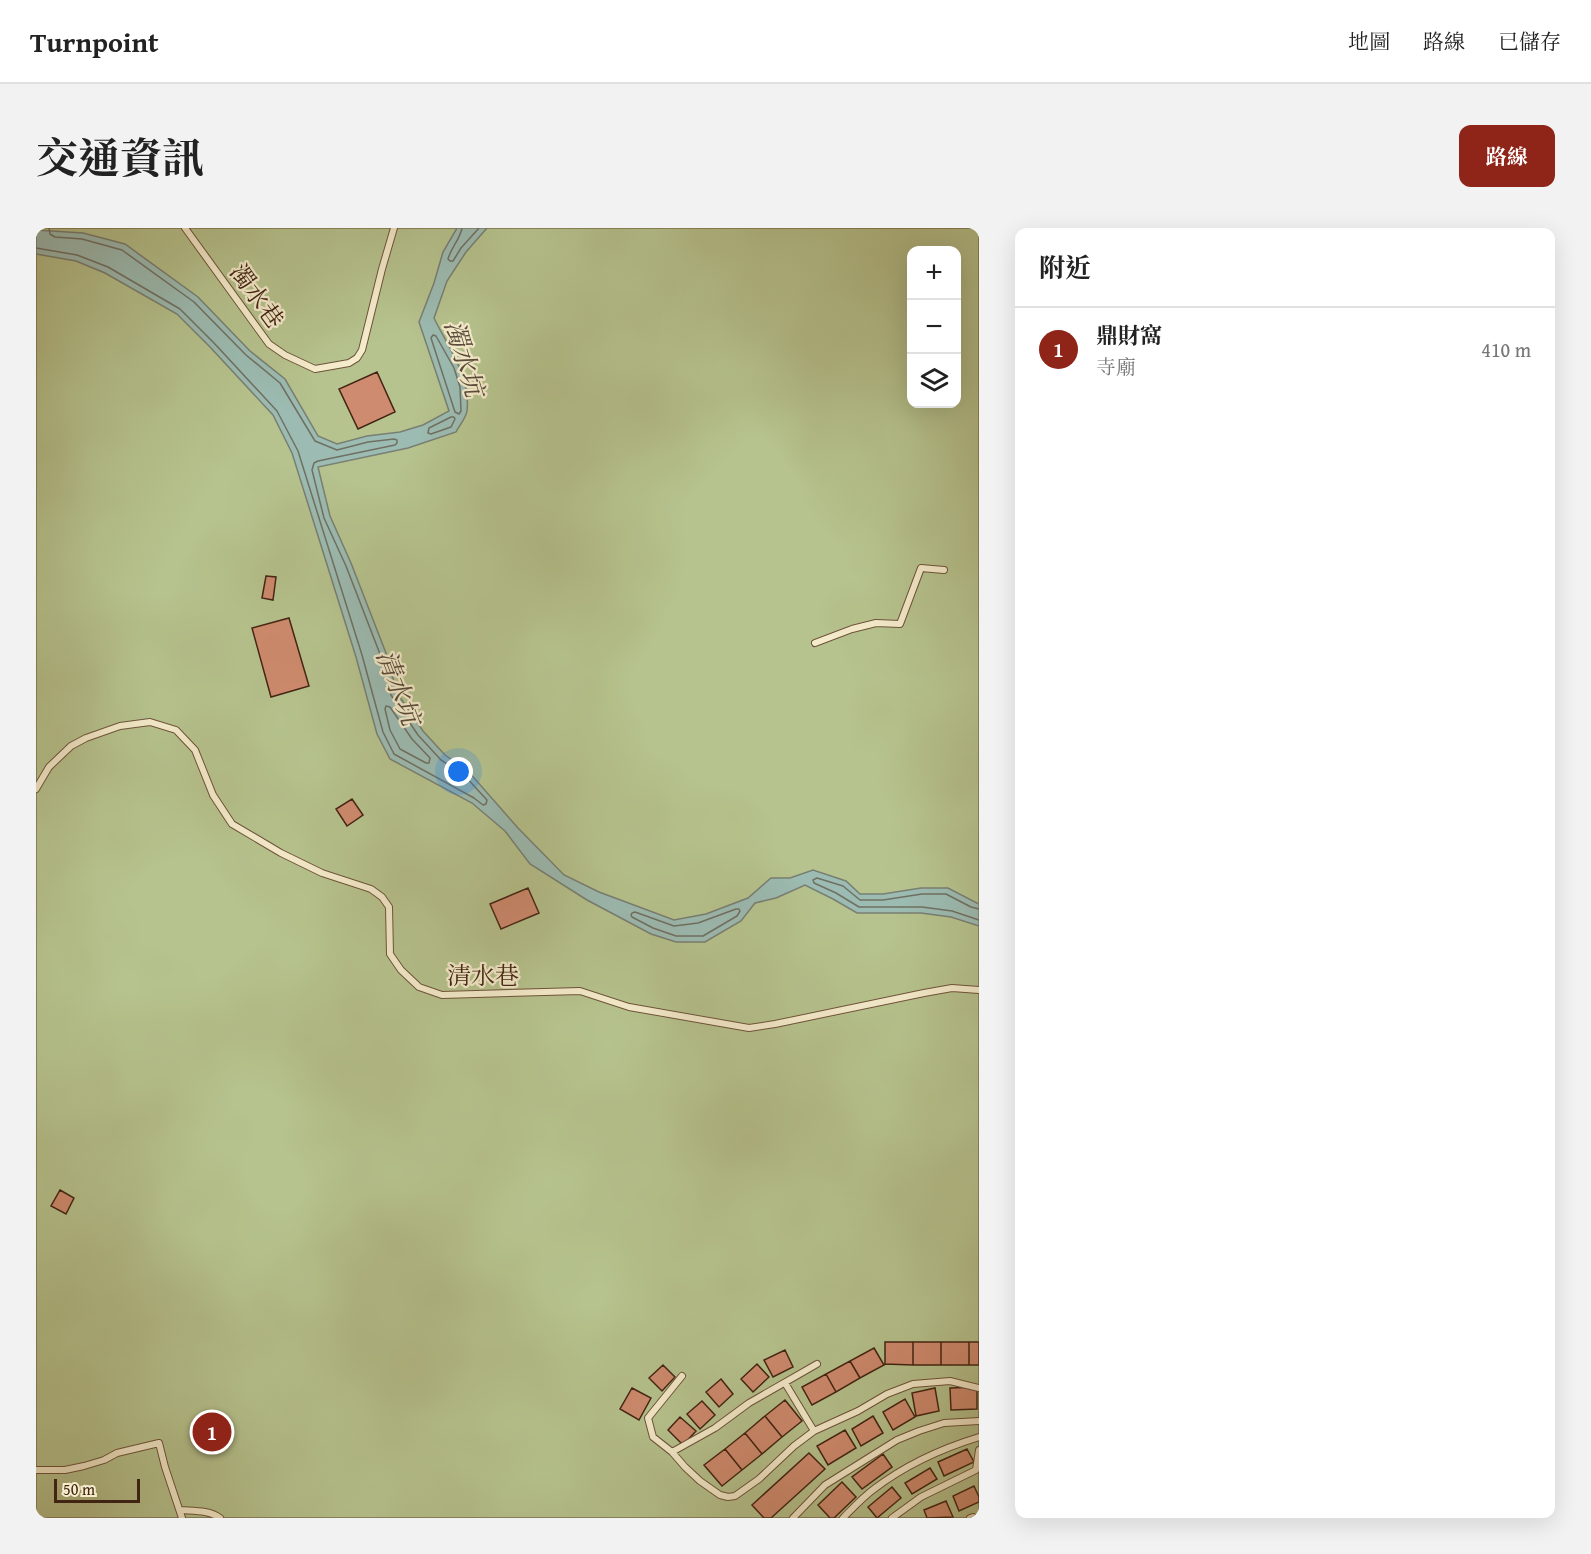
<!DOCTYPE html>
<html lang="zh-TW">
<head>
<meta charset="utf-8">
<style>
	body { margin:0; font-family:"Gentium Book Plus","Noto Serif TC",serif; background:#f2f2f2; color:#222 }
	.controls { position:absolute; right:18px; top:18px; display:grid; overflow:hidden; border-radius:12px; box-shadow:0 6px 24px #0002 }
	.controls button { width:54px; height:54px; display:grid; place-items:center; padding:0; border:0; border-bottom:2px solid #e0e0e0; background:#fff; color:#222; font:30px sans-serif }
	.scale { position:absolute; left:18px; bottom:15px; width:86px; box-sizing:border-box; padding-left:6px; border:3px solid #422413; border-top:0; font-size:16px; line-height:21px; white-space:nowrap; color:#422413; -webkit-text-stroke:4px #f5eccc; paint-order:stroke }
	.you { position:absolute; left:423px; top:544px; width:21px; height:21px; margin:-15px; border:4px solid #fff; border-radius:50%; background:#1a73e8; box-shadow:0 0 0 9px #1a73e833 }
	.badge { display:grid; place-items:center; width:39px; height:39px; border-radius:50%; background:#8f2418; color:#fff; font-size:20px; font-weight:700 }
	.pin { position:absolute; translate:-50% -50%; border:3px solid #fff; box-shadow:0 2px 6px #0006 }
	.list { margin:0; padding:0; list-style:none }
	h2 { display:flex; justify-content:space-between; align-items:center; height:78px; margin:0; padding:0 24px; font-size:26px }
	h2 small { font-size:20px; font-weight:400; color:#767676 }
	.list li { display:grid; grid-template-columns:39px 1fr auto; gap:18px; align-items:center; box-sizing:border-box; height:84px; padding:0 24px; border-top:2px solid #e0e0e0 }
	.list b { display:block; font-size:22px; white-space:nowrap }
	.list p { margin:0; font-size:20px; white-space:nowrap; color:#767676 }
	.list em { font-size:20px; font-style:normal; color:#767676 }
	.icon { flex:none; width:33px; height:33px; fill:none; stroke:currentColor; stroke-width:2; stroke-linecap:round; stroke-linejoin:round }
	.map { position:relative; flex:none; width:943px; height:1290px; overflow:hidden; border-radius:12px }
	header { display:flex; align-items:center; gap:36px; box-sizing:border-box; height:84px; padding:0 30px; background:#fff; border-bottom:2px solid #e0e0e0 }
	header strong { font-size:28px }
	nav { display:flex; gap:33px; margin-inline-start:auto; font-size:21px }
	.intro { display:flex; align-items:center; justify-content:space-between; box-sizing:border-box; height:144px; padding:0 36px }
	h1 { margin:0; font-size:42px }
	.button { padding:15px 27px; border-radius:12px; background:#8f2418; color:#fff; font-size:21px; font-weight:700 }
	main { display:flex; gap:36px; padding:0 36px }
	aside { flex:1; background:#fff; border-radius:12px; box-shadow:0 6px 24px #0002 }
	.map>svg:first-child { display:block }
</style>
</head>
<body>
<header>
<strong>Turnpoint</strong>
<nav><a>地圖</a><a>路線</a><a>已儲存</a></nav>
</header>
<div class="intro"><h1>交通資訊</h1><a class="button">路線</a></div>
<main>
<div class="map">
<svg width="943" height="1290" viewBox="0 0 943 1290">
	<rect width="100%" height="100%" fill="#f0e1b1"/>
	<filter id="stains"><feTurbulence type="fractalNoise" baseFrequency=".00333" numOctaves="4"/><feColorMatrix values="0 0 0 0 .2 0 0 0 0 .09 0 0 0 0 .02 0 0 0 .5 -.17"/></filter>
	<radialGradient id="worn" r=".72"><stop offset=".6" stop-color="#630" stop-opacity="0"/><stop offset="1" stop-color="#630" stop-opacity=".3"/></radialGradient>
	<path fill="#b6c38e" stroke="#7c7450" stroke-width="1.5" fill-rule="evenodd" d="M0 0H943V1290H0ZM876 22H921V176H876Z"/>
	<path fill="#9cbcb3" stroke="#787f73" stroke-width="1.5" d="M421 0H451L430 24 411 53 398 90C412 119 435 149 431 183 430 190 423 198 420 204L372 220 282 239 294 288 315 335 350 425 361 465 387 503 409 527 432 543 482 600 528 647 563 664 638 692 670 686 712 670 735 650H754L777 642 810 653 824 666H847L885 660H912L943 676V698L915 689 885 685H821L797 671 769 657 740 670 719 675 705 693 669 714H640L615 706 551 672 494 636 469 603 436 575 354 531 341 506 320 429 256 225 237 187 174 119 141 86 69 45 40 33 0 26V2L47 5 89 16 162 69 214 123 249 151 282 208 301 216 331 208 364 204 387 197 413 183 383 94 398 55 407 24Z"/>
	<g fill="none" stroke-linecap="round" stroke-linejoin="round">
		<path stroke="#6f7063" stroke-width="1.5" d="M426 0C424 11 415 20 412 31L414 33H417L425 20 443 0
			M0 20 41 27 72 39 144 81 178 115 241 183 262 223 326 427 347 504 358 526 438 570 447 577 450 576 451 572 428 547 405 532 382 507 355 467 344 426 310 338 288 290 276 242 278 235 282 233 359 217 361 215V212L358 211 332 214 301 222 279 213 244 155 210 127 158 74 86 22 46 11 19 9 14 6 13 0
			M397 107 400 108 418 140 424 159 425 183 423 186 419 184 395 110Z
			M415 189H418L419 191 415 199 395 206 392 205 393 200Z
			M350 478 354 479 376 511 394 530 393 535H390L364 521 354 502 349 481Z
			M700 681H703L704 683 701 688 667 708H640L617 700 596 689 595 687 596 685 599 684 638 698 662 695Z
			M943 681 935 679 910 666H886L847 672H824L807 658 781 650 777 652 778 655 800 665 823 679H886L916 683 943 692"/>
	</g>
	<path fill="#cf8b6f" stroke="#422413" stroke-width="1.5" d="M341 144 359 184 322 201 303 161Z
		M230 348 240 349 237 372 226 370Z
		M253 390 273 458 235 469 216 400Z
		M316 571 327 587 311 598 300 581Z
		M492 660 503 685 465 701 454 676Z
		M24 962 38 970 30 986 15 978Z
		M849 1114H877V1137L849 1136Z
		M877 1114H905V1137H877Z
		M905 1114H933V1137H905Z
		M933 1114H943V1137H933Z
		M838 1120 848 1137 824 1150 814 1133Z
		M749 1122 757 1139 737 1149 728 1132Z
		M814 1133 824 1150 800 1164 790 1146Z
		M721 1136 733 1149 717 1164 705 1151Z
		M627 1137 639 1149 626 1163 613 1150Z
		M790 1146 800 1164 776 1177 766 1159Z
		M685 1151 697 1166 683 1179 670 1164Z
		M941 1159V1181L915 1182 914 1160Z
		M596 1160 615 1170 603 1192 584 1181Z
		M899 1160 903 1183 880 1188 876 1165Z
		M869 1171 879 1189 857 1202 847 1184Z
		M749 1172 766 1193 746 1209 729 1188Z
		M666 1173 679 1187 664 1201 651 1186Z
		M729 1188 746 1209 726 1226 709 1205Z
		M837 1188 847 1205 825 1218 816 1201Z
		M644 1189 660 1203 647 1217 632 1202Z
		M809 1202 820 1220 792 1237 781 1218Z
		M709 1205 726 1226 706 1242 689 1221Z
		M689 1221 706 1242 686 1258 668 1237Z
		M931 1221 938 1234 908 1248 902 1234Z
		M773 1225 789 1241 735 1290H728L716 1277Z
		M847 1226 856 1239 826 1261 816 1249Z
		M894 1240 901 1251 876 1266 869 1255Z
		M806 1254 820 1269 798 1290H794L782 1277Z
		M938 1258 943 1269V1274L923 1283 917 1268Z
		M856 1259 865 1270 841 1290 832 1279Z
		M910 1273 917 1289 891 1290 888 1282Z"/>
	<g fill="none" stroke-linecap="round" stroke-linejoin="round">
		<g stroke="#6e533a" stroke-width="8">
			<path id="service" d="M149 0 233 116 249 127 279 141 313 135 321 130 326 122 346 41 358 0
				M779 415 816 401 840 395 864 396 885 340 908 342
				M0 561 13 539 35 518 50 510 84 498 114 494 140 502 159 522 177 567 196 596 245 625 286 645 335 661 346 669 353 679 354 726 365 742 383 759 406 767 544 763 593 779 713 800 739 796 888 765 916 760 943 762
				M646 1148 612 1190 617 1209 636 1224 649 1239 664 1253 684 1267 692 1269 699 1268 723 1251 758 1218 778 1203 822 1183 851 1166 877 1156 914 1153 943 1160
				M749 1155 778 1203
				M636 1224 679 1200 713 1175 781 1136
				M0 1242H29L48 1238 68 1232 81 1225 123 1215 129 1239 146 1290
				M145 1282C158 1283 173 1282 184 1290
				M757 1290 789 1257 861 1212 883 1203 908 1195 943 1193
				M807 1290C817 1280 827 1269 838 1261 868 1238 907 1220 943 1209
				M856 1290 885 1269 940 1242 943 1222
				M934 1290 937 1289"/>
		</g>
		<use href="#service" stroke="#f5eccc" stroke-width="6"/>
	</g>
	<g text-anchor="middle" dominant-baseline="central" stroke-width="4.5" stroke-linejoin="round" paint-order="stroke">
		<g font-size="24" fill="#422413" stroke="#f5eccc">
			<text transform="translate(221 68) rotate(54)">濁水巷</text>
			<text x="447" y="747">清水巷</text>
		</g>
		<g font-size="26" font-style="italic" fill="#584a3b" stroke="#f5eccc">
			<text transform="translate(429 130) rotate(73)">濁水坑</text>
			<text transform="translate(363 459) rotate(69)">清水坑</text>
		</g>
	</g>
	<rect width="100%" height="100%" filter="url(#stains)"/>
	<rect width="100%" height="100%" fill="url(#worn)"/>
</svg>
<div class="controls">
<button>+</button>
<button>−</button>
<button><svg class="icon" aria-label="layers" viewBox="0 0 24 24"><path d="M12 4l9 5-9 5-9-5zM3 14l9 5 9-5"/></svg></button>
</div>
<div class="scale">50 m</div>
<div class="you"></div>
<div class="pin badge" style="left:176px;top:1204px">1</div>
</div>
<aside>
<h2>附近<small></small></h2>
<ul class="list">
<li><span class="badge">1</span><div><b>鼎財窩</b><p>寺廟</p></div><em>410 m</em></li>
</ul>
</aside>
</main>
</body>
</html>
